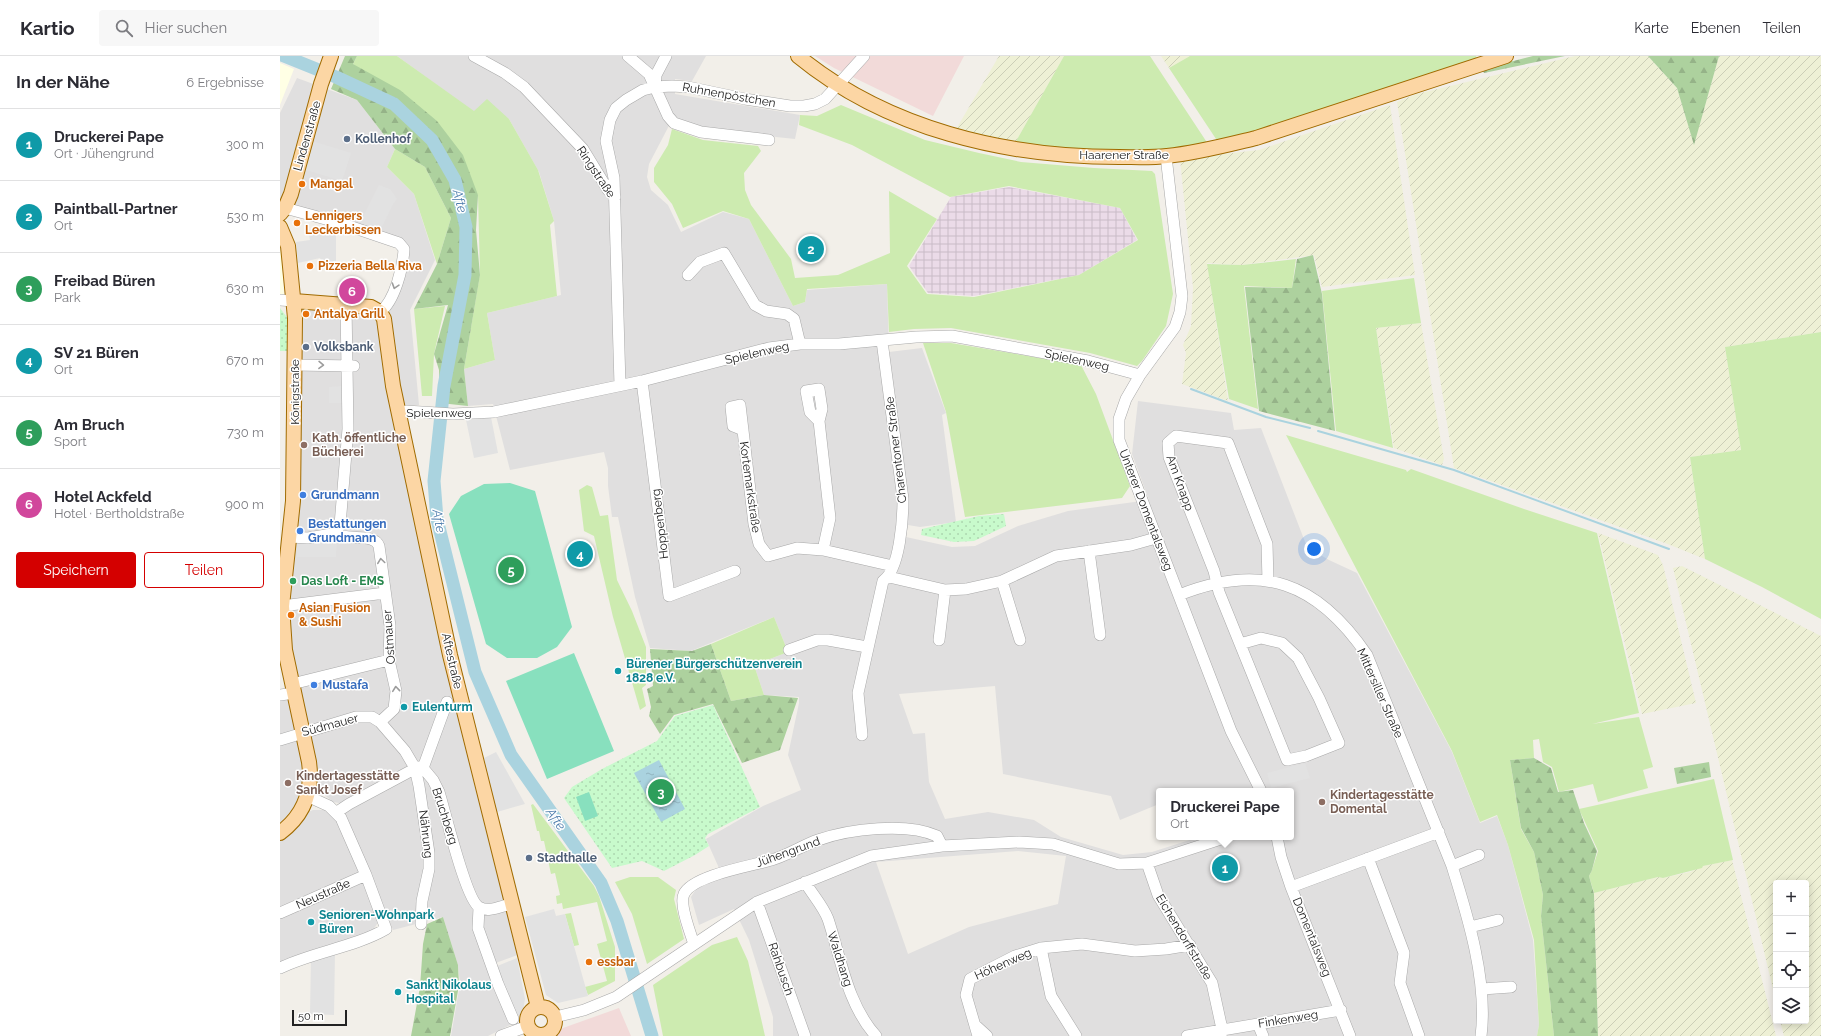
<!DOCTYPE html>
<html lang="de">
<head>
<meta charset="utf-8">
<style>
	body { margin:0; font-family:Raleway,sans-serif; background:#f7f7f7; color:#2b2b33 }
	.controls { position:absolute; right:12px; bottom:12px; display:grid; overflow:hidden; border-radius:4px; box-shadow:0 2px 10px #0003 }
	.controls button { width:36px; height:36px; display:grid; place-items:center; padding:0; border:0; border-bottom:1px solid #e1e1e2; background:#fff; color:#2b2b33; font:20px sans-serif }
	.scale { position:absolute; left:12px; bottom:10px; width:55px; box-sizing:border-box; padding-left:4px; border:2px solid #222; border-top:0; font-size:11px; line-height:14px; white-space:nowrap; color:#222; -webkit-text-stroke:3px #fff; paint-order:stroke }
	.you { position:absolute; left:1034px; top:493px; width:14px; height:14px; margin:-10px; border:3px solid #fff; border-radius:50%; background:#1a73e8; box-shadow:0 0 0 6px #1a73e833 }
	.badge { display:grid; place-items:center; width:26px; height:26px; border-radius:50%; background:#d40000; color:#fff; font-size:13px; font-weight:700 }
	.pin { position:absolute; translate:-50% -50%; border:2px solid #fff; box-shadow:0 1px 4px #0006 }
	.popup { position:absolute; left:876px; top:732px; width:138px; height:52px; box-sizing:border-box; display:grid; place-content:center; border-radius:4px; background:#fff; filter:drop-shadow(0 1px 3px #0005); font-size:13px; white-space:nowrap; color:#7c7c81 }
	.popup b { font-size:15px; color:#2b2b33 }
	.popup::after { content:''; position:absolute; left:50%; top:100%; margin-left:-8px; border:8px solid transparent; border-top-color:#fff }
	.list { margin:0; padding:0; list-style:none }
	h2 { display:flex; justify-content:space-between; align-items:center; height:52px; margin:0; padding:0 16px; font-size:17px }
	h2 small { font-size:13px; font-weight:400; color:#7c7c81 }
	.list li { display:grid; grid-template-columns:26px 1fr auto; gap:12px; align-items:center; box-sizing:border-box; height:72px; padding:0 16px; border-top:1px solid #e1e1e2 }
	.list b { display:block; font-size:15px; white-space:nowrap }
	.list p { margin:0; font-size:13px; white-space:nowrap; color:#7c7c81 }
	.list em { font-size:13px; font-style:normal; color:#7c7c81 }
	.actions { display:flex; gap:8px; padding:12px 16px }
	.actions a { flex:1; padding:9px 0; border:1px solid #d40000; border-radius:4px; text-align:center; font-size:14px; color:#d40000 }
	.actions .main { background:#d40000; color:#fff }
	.icon { flex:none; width:22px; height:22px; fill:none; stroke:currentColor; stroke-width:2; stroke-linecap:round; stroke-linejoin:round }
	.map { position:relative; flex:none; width:1541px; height:980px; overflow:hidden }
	header { display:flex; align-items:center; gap:24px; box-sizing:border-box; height:56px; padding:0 20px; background:#fff; border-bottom:1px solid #e1e1e2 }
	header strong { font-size:19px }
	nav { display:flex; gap:22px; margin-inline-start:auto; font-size:14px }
	.search { width:280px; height:36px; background:#f7f7f7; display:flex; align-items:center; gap:10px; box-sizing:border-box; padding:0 14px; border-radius:4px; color:#7c7c81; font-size:15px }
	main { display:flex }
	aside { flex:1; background:#fff }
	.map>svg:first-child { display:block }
</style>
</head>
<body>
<header>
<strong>Kartio</strong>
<div class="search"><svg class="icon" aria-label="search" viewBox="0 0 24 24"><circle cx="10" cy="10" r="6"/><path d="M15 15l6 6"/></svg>Hier suchen</div>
<nav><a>Karte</a><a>Ebenen</a><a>Teilen</a></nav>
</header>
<main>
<aside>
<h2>In der Nähe<small>6 Ergebnisse</small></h2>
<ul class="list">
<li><span class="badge" style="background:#0f9aa8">1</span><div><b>Druckerei Pape</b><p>Ort · Jühengrund</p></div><em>300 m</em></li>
<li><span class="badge" style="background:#0f9aa8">2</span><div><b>Paintball-Partner</b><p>Ort</p></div><em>530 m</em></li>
<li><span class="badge" style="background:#2e9e5b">3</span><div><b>Freibad Büren</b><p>Park</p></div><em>630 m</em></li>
<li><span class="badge" style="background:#0f9aa8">4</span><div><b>SV 21 Büren</b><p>Ort</p></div><em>670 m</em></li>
<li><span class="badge" style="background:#2e9e5b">5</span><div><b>Am Bruch</b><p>Sport</p></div><em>730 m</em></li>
<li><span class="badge" style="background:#d1479c">6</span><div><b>Hotel Ackfeld</b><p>Hotel · Bertholdstraße</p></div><em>900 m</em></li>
</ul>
<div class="actions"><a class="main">Speichern</a><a>Teilen</a></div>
</aside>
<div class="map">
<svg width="1541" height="980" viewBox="0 0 1541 980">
	<defs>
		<pattern id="industrial-grid" width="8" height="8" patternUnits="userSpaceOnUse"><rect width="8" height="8" fill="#ebdbe8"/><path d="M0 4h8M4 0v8" fill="none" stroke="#c9bcc7"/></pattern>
		<pattern id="farmland-furrows" width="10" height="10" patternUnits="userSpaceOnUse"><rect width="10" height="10" fill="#eef0d5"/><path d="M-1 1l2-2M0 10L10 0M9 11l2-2" fill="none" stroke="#ccceb7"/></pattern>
		<pattern id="forest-firs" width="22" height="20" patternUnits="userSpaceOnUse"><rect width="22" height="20" fill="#add19e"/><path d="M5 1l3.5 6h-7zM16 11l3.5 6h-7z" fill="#95b388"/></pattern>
		<pattern id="park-dots" width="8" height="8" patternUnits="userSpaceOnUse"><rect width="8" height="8" fill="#c8facc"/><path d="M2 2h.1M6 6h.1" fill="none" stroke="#acd6af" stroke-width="1.8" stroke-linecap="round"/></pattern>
		<pattern id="water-ripples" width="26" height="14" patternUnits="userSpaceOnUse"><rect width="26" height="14" fill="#aad3df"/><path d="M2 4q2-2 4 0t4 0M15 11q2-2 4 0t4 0" fill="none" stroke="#92b5bf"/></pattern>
	</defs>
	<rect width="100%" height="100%" fill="#f2efe9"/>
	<path fill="#e0dfdf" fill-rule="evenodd" d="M117 0H426L412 25 395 23V38L520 59 515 83 419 73 393 62 369 108 367 121 371 134 388 149 401 176 443 156 469 163 513 250 525 246 527 234 607 228 609 296 642 292 666 357 662 359 676 466 640 471 628 469 626 481 672 491 695 490 738 470 788 455 869 444 852 398 858 345 951 357 954 374 981 372 1027 491 1049 504 1077 517 1172 696 1200 767 1217 760 1228 789 1253 884 1259 969 1257 980H493V961L469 884 454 853 419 869 411 841 416 833 443 821 426 783 483 750 521 734 508 699 519 647V641L484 639 474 609 508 596 494 561 411 595 370 592 355 541 338 461H332L328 430V412L324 396 230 414 213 348 188 350 184 313 215 304 207 257 281 239 274 165 259 116 229 63 194 56ZM715 630 723 718 831 740 840 764 879 748V735H1011V781H919L872 796 843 799 781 781 754 764 708 756 665 763 649 726 645 677 633 678 619 638ZM738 795 786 800 778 848 689 871 628 898 596 806Z
		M17 22 77 44 115 93 107 111 134 138 155 204 130 254 139 349 114 350 240 898 210 909 234 967 208 980H171L180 928 178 909 163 861 113 874 59 747 53 746 40 735 36 729 13 600 6 552 16 249 108 260 117 231 125 187 0 148V57Z
		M10 641 24 712V721L20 740 11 755 0 768V642Z
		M33 754H44L57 763 99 865 93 874 0 910V782L26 757Z"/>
	<path fill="#f2dad9" d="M535 0H684L653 60 554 12Z
		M339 952 351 980H277V977L283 972Z"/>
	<path fill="url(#industrial-grid)" d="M729 131 840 152 857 184 799 219 694 240 648 237 629 210 671 141Z"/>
	<path fill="#ffffe5" d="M0 7 14 13 0 49Z
		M0 193 2 202 4 239 0 238Z"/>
	<path fill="url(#farmland-furrows)" d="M719 0H784L735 87 675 75Z
		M881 0H910L889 12Z
		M1295 0H1368L1397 32 1414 88 1439 0H1541V276L1445 291 1461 394 1410 401 1425 503 1385 487 1174 412 1117 46 1137 38Z
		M1110 49 1135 219 1042 231 1034 199 961 209 927 207 948 345 902 328 906 297 903 289 911 270 913 232 900 103 979 94Z
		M1141 267 1164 403 1162 409 1114 392 1096 272Z
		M1318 477 1378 499 1383 509 1416 647 1362 658Z
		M1402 510 1541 580V980H1504L1500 965H1526V827H1496V946L1393 512Z
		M1452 804 1496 980H1318L1314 837 1378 821 1383 822 1410 816 1423 810Z"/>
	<path fill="#cdebb0" d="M77 0H117L194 55 207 43 229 63 258 114 274 165 270 169 277 240 207 257 215 304 184 313 200 218 198 139 73 8Z
		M784 0H870L928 88 871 96 808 97 735 87Z
		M910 0H1196L1197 2 1005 67 938 86 889 12Z
		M561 49 645 84 699 97 741 106 814 112 872 115 875 118 893 238 886 270 862 305 857 310 810 297 671 272 634 273 609 276 607 228 527 233 525 246 513 250 469 163 443 155 403 172 392 148 374 126V112L388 89 392 73 423 84 478 90 481 95 464 117 465 134 471 149 511 203 515 222 558 219 610 197 609 135 657 163 627 210 647 238 694 241 799 219 858 184 840 152 729 130 670 141 572 89 519 69 520 59 537 60Z
		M115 93 145 111 171 162 157 208 134 138 107 111Z
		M1016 203 1012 232 964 230 978 353 949 343 927 208 962 209Z
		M1134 222 1141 267 1096 272 1113 392 1056 375 1042 235Z
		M165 250 154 298 152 340H142L134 253Z
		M1541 276V563L1482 531 1425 503 1410 401 1461 394 1445 291Z
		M643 287H671L801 309 816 338 850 430 842 442 685 461 666 356Z
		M1006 379 1126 414 1127 416 1131 413 1244 453 1317 477 1359 657 1312 668 1359 661 1373 711 1363 714 1368 732 1318 746 1313 728 1279 736 1272 711 1263 706 1259 683 1253 684 1254 702 1230 704 1241 773 1254 796 1263 839 1261 860 1274 980H1257L1259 969 1254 884 1228 789 1217 759 1200 766 1172 695Z
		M307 429 312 431 320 460 328 459 337 524 352 555 366 591V629L362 632 366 650 360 654 333 561 314 480 304 475 299 434Z
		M494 561 508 596 474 609 484 639 451 645 431 588Z
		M1434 723 1453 804 1423 810 1422 812 1383 822 1378 821 1314 837 1309 820 1312 814 1318 795 1299 753Z
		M253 748 314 830 319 840 335 891V925L308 939 305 931 327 925 317 888 327 885 317 846 283 853 282 847 277 848 276 840 280 839 275 817 271 818 264 785H261L259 775H257L251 749Z
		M350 821H378L396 834 394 843 404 883 367 908 352 858 335 826Z
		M291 857 299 889 294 890 285 858Z
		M457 881 468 905 485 980H383L373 929 432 889Z"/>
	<path fill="url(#forest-firs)" d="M65 0H77L73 8 120 34 157 65 183 99 198 139 196 174 200 219 184 313 188 350 160 347 159 314 154 298 168 249 134 253 157 208 171 162 145 111 115 93 77 44 51 33Z
		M1253 0H1285L1204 17 1202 13Z
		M1368 0H1439L1414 89 1397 32Z
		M1033 199 1042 238 1055 375 979 355 965 231 1012 232 1017 203Z
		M431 588 451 645 484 639 518 642 500 694 462 707 433 648 394 659 380 678 369 660 371 651 367 633 373 630 370 593 412 595Z
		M1254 702 1271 712 1278 736 1293 734 1304 767 1317 795 1312 814 1309 820 1314 838 1318 980H1274L1261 860 1263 839 1254 796 1241 772 1230 704Z
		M1429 706 1431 721 1397 728 1394 712Z
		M163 861 178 909 179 929 170 980H131L140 931 143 888 147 868Z"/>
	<path fill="url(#park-dots)" d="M0 252 9 264 8 295H0Z
		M724 458 726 470 694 485 674 486 641 479 642 473 699 460Z
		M433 649 480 751 428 778 425 782 429 790 415 799 384 815 362 805 332 812 284 742 292 731 322 713 377 685 395 660Z"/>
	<path fill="#88e0be" d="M230 427 255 435 292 571 277 591 257 602H227L206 588 169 458 181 440 204 428Z
		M294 597 334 695 267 723 226 625Z
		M309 736 318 760 305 765 296 741Z"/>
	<path fill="#e2e2e2" d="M32 85 71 97 62 125 23 113Z
		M99 129 110 133 117 143 113 148 100 175 80 167Z
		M51 168 56 175V205H53V211H44L40 202 18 207 16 186 30 184 29 178 42 177 44 172Z
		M63 330V347H49V331Z
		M211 361 218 397 194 402 186 364Z
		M17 485 57 486 56 501H17Z
		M216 696 245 748 217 756 204 702Z
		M1025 707 1030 722 991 732 987 717Z
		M274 853 276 860 285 858 308 940 278 947 266 939 245 861Z
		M55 896 54 959 30 958 31 902Z
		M237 902 245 943 243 955 236 964 215 911Z"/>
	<path fill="url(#water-ripples)" d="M379 704 405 753 381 766 354 717Z"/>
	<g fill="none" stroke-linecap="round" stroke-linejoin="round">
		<path stroke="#aad3df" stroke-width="2" d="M911 333 986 361 1030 372
			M1038 375 1174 414 1389 493"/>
		<path stroke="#aad3df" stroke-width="13" d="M4 0 56 21 114 48 152 84 175 124 186 171 185 219 164 330 154 425 157 463 195 616 231 699 321 827 337 865 372 980"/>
		<g stroke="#a9a9a9" stroke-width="12">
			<path id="minor" d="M194 0 225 17 244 31 303 93 328 134 335 141
				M348 0 369 18 388 60 394 67 421 76 489 84
				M375 31 376 19 386 0
				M886 100 902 240 900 256 895 271 860 319 846 343 839 363V384L951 675 981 735
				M5 152 60 167 119 187 124 193C123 211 115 245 100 256
				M408 219 420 206 444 197 475 249 486 255 507 258 514 263 520 288
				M0 244 14 245
				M15 309 74 310
				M362 325 389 540 455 515
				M340 329 334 122 326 85 330 64 336 52 346 44 363 34 375 31 392 30 408 31 465 43 510 50H524L535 48 545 43 584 0
				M119 357 126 355 173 358 214 356 362 325 489 292 520 288H559L636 281 672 280 808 305 860 319
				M539 365 530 356 526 335 539 333 542 353 539 365 550 462 543 494
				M463 374 453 370 451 351 460 349 474 468 479 488 488 500 517 492 543 494 613 510
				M55 477C67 486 94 476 99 490L110 570 109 604 116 635 114 653 100 666
				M10 481 28 482 52 478 55 477 60 469 68 373 66 249
				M809 495 820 579
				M609 521 665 534 686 533 722 525 776 500 851 489 876 482
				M722 525 740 584
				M899 539C982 506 1037 526 1087 599L1172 810C1188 861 1208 926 1201 980
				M0 549 2 550 105 537
				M659 584 665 534
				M960 588 981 582 1002 587 1018 602 1039 642 1059 687 1026 700 1007 704 939 536 934 515 889 401 888 387 896 380 948 387 987 488 988 525
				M509 594 537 584H548L587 591
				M12 628 109 604
				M0 639 14 637
				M582 679 578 637 603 525C620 513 623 463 623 443L602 285
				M0 684 76 661H92L100 666 125 695 135 712 139 730 149 797V813L142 845 141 868
				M143 712 167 646
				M57 756 69 748 138 711 143 712 153 724 159 736C165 755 186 844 199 851 208 857 221 850 231 848
				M997 781 1001 801 1011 831 1070 980
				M1088 802 1124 897 1120 927 1139 980
				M867 807 878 839 932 927 942 973 941 980
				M1172 810 1199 799
				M525 826C532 838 543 850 548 863 561 902 567 948 596 980
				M1011 831 1159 776
				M477 846 525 980
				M199 852 198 872 218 928 233 963
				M0 857 86 819
				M1190 871 1218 864
				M414 888C410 876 399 848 404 838 412 820 470 810 488 805 505 801 521 790 538 784 569 773 627 766 657 780L662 790
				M761 892 771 940 796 980
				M0 912C33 896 75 891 106 873L86 819 61 762 49 750 27 740
				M1202 933 1231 931
				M275 961 304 954 336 941 477 846 591 800 662 790 739 786 773 788 839 808 867 807 947 781
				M978 968 983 980
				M695 969 707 980
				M221 980 248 970
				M698 980 686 939 690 923 735 900 761 892 802 888 855 895 886 893 910 889
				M907 980 1061 954"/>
		</g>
		<g stroke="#a06b00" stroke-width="16">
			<path id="major" d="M518 0C607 73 725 101 839 101 855 101 871 102 887 100 917 97 947 89 976 82L1226 0
				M0 158 5 152 11 138 41 28 51 0
				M0 171 8 190 15 262 13 445 2 550 5 594 29 706C33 735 24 759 0 777
				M14 245 91 251 100 256 104 263 113 330 170 599 258 951
				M247 965a14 14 0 1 1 28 0a14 14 0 1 1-28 0Z"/>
		</g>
		<use href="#minor" stroke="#fff" stroke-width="11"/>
		<use href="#major" stroke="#fcd6a4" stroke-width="14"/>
	</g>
	<defs><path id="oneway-chevron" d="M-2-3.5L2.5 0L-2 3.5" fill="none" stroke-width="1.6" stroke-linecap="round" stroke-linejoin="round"/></defs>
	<g stroke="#9c9c9c">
		<use href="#oneway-chevron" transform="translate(115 230) rotate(108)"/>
		<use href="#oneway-chevron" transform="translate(41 309) rotate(1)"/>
		<use href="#oneway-chevron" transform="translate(101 505) rotate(-98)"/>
		<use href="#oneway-chevron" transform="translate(116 633) rotate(-96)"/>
	</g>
	<g fill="#5c6f8a" stroke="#fff" stroke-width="1.5">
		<circle cx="67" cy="83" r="4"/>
		<circle cx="26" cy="291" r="4"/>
		<circle cx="249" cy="802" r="4"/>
	</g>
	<g fill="#e8710a" stroke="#fff" stroke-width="1.5">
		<circle cx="22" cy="128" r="4"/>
		<circle cx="17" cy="167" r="4"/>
		<circle cx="30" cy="210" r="4"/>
		<circle cx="26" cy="258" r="4"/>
		<circle cx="11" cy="559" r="4"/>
		<circle cx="309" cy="906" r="4"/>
	</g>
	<g fill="#8d6e63" stroke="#fff" stroke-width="1.5">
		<circle cx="24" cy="389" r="4"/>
		<circle cx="8" cy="727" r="4"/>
		<circle cx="1042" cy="746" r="4"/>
	</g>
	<g fill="#3f7fe0" stroke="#fff" stroke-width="1.5">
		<circle cx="23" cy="439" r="4"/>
		<circle cx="20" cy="475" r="4"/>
		<circle cx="34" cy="629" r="4"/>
	</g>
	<circle fill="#2e9e5b" stroke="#fff" stroke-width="1.5" cx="13" cy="525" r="4"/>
	<g fill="#0f9aa8" stroke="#fff" stroke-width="1.5">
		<circle cx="338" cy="615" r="4"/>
		<circle cx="124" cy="651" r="4"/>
		<circle cx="31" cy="866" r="4"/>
		<circle cx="118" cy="936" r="4"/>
	</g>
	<g text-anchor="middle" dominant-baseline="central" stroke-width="3" stroke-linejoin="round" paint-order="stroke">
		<g font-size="12" fill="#222" stroke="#fff">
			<text transform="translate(449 39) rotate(10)">Ruhnenpöstchen</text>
			<text transform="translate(27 80) rotate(-74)">Lindenstraße</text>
			<text x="844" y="99">Haarener Straße</text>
			<text transform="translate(316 116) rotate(56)">Ringstraße</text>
			<text transform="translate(477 297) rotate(-13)">Spielenweg</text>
			<text transform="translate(797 304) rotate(12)">Spielenweg</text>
			<text transform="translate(15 336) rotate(-90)">Königstraße</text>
			<text x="159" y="357">Spielenweg</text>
			<text transform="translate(616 394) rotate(-97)">Charentoner Straße</text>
			<text transform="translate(900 427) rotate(70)">Am Knapp</text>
			<text transform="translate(470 431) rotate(82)">Kortemarkstraße</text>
			<text transform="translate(866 454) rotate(69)">Unterer Domentalsweg</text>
			<text transform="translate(380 468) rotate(-97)">Hoppenberg</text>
			<text transform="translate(109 581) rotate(-94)">Ostmauer</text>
			<text transform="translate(172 605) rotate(77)">Aftestraße</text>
			<text transform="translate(1100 637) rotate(66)">Mittersiller Straße</text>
			<text transform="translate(50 669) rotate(-15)">Südmauer</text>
			<text transform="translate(165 760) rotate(72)">Bruchberg</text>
			<text transform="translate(146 778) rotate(83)">Nährung</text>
			<text transform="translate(508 796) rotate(-20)">Jühengrund</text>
			<text transform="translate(43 838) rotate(-24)">Neustraße</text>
			<text transform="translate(904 881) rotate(59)">Eichendorffstraße</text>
			<text transform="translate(1032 881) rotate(68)">Domentalsweg</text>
			<text transform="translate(560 903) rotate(72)">Waldhang</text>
			<text transform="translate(723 908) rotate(-24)">Höhenweg</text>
			<text transform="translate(501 913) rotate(71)">Rahbusch</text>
			<text transform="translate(1008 963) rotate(-9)">Finkenweg</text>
		</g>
		<g font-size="12" font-weight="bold" fill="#4e5e75" stroke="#fff" text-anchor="start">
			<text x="75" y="83">Kollenhof</text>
			<text x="34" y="291">Volksbank</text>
			<text x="257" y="802">Stadthalle</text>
		</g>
		<g font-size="12" font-weight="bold" fill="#c56008" stroke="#fff" text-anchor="start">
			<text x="30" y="128">Mangal</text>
			<text x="25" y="160">Lennigers<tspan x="25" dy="14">Leckerbissen</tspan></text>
			<text x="38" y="210">Pizzeria Bella Riva</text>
			<text x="34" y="258">Antalya Grill</text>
			<text x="19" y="552">Asian Fusion<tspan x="19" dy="14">&amp; Sushi</tspan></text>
			<text x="317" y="906">essbar</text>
		</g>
		<g font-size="12" font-weight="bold" fill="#785e54" stroke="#fff" text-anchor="start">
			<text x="32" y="382">Kath. öffentliche<tspan x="32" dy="14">Bücherei</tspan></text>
			<text x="16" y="720">Kindertagesstätte<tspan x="16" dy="14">Sankt Josef</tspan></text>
			<text x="1050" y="739">Kindertagesstätte<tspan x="1050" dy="14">Domental</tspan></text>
		</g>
		<g font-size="12" font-weight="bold" fill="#366cbe" stroke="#fff" text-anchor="start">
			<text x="31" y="439">Grundmann</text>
			<text x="28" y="468">Bestattungen<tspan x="28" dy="14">Grundmann</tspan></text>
			<text x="42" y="629">Mustafa</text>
		</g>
		<g font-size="12" font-weight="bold" fill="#27864d" stroke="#fff" text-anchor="start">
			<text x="21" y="525">Das Loft - EMS</text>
		</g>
		<g font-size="12" font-weight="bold" fill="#0d838f" stroke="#fff" text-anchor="start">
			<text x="346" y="608">Bürener Bürgerschützenverein<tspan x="346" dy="14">1828 e.V.</tspan></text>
			<text x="132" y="651">Eulenturm</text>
			<text x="39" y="859">Senioren-Wohnpark<tspan x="39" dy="14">Büren</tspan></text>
			<text x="126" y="929">Sankt Nikolaus<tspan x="126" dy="14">Hospital</tspan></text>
		</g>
		<g font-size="13" font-style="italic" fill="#4a7aab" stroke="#fff">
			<text transform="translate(180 145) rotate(76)">Afte</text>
			<text transform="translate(159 465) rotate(80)">Afte</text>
			<text transform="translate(276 763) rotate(55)">Afte</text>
		</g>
	</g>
</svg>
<div class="controls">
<button>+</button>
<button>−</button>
<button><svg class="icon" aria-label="locate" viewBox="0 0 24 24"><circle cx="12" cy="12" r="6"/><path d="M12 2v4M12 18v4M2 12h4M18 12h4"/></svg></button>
<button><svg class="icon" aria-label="layers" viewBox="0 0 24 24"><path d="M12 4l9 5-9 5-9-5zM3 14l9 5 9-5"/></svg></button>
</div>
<div class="scale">50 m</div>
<div class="you"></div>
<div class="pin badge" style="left:945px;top:812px;background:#0f9aa8">1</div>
<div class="popup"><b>Druckerei Pape</b>Ort</div>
<div class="pin badge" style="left:531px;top:193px;background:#0f9aa8">2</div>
<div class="pin badge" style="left:381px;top:736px;background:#2e9e5b">3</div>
<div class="pin badge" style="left:300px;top:498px;background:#0f9aa8">4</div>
<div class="pin badge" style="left:231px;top:514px;background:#2e9e5b">5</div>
<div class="pin badge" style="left:72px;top:235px;background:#d1479c">6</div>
</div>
</main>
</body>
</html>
